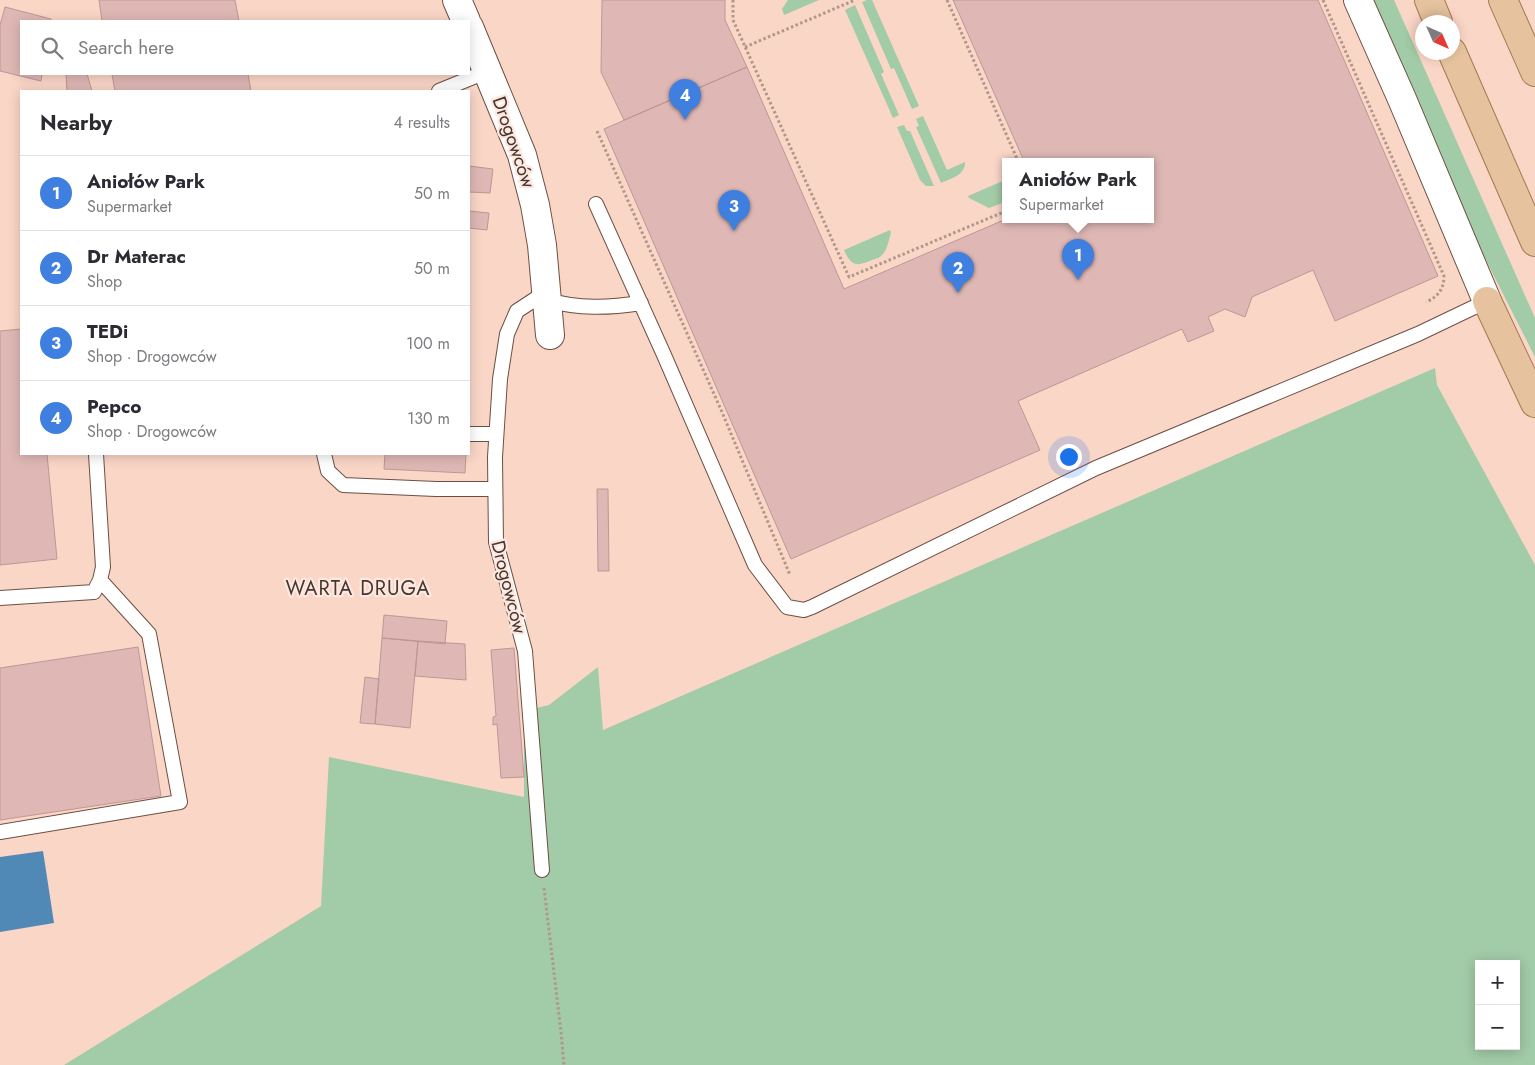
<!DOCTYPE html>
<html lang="en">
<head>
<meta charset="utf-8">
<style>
	body { margin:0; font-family:Jost,sans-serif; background:#f2f2f3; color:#2b2b33 }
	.controls { position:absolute; right:15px; bottom:15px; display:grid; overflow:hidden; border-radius:0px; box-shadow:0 2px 12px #0003 }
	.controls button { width:45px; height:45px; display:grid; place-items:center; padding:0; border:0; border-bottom:1px solid #e1e1e2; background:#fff; color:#2b2b33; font:25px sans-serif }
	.compass { position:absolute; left:1415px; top:15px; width:45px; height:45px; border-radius:50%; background:#fff; box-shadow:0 2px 12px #0003; rotate:135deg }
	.you { position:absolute; left:1068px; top:456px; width:18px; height:18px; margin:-12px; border:4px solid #fff; border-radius:50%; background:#1a73e8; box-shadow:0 0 0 8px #1a73e833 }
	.badge { display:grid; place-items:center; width:32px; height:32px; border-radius:50%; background:#914a24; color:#fff; font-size:16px; font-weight:700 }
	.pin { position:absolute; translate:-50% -41px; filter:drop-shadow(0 1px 2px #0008) }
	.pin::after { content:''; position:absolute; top:26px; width:18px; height:15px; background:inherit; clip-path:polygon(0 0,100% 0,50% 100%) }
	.popup { position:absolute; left:1002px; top:158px; width:152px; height:65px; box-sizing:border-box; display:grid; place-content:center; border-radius:0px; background:#fff; filter:drop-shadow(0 1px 4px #0005); font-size:16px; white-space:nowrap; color:#7c7c81 }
	.popup b { font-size:19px; color:#2b2b33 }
	.popup::after { content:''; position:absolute; left:50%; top:100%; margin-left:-10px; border:10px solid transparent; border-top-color:#fff }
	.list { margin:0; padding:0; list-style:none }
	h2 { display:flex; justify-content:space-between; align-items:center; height:65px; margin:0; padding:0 20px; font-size:21px }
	h2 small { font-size:16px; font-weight:400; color:#7c7c81 }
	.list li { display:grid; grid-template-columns:32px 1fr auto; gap:15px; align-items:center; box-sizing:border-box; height:75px; padding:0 20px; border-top:1px solid #e1e1e2 }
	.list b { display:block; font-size:19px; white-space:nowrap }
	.list p { margin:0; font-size:16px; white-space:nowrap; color:#7c7c81 }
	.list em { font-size:16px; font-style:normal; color:#7c7c81 }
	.icon { flex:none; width:28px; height:28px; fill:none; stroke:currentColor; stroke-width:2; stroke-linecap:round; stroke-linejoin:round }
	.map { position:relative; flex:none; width:1535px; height:1065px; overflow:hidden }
	.search { position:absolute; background:#fff; box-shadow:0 2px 12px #0003; left:20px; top:20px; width:450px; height:55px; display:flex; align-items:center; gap:12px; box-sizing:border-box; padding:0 18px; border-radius:0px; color:#7c7c81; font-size:19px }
	.panel { position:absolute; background:#fff; box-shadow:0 2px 12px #0003; left:20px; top:90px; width:450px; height:365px; border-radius:0px }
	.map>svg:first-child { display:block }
</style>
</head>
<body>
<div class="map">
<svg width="1535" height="1065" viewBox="0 0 1535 1065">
	<rect width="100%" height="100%" fill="#fad6c7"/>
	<path fill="#a2cba7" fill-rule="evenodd" d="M788 0H819L784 15 782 9Z
		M867 0H872L919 106 912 109 894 68 891 69 862 2Z
		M1367 0H1394L1535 318V357L1453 195Z
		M855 5 884 72 881 74 899 115 893 118 845 10Z
		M923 116 947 170 965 162C965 176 951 178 941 183L916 127 919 126 916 119Z
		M904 125 907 131H910L934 186H926L920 180 897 127Z
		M1005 180V202L989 208 969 198 968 196Z
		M890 230 891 233C889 239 887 251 882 255 880 258 875 259 872 260 856 267 851 266 844 250Z
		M1435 368 1437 385 1535 565V1065H64L321 906 329 757 524 797V711L549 705 598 667 603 730ZM1479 964H1516V1046H1479Z"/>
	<path fill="#5189b6" d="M43 851 54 923 0 932V857Z"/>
	<path fill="#dfb8b5" stroke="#bd9795" d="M99 0H235L239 21H102Z
		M602 0H725V20L747 67 624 120 601 72Z
		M953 0H1318L1438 276 1335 321 1313 270 1252 297 1245 317 1225 309 1208 317 1214 331 1188 342 1182 329 1018 401 1040 450 791 559 604 129 747 67 844 289 1006 219H1150V161H1024Z
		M5 7 51 19V21H21V74H42L41 81 0 71V25Z
		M66 74H87L92 91H67Z
		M112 74H248L251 91H115Z
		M469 166 493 169 490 193 469 192Z
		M469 211 489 213 487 230 469 228Z
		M21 329V454H47L57 559 0 565V331Z
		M385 454H466L465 473 384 469Z
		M597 489H608L609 571H598Z
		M384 615 447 621 445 644 382 638Z
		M382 638 418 641 410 728 375 724Z
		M418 641 465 644 466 680 415 676Z
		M138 647 161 796 0 820V668Z
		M514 648 524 777 501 778 497 724 493 725V717L496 716 491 650Z
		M365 677 379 679 375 724 360 723Z"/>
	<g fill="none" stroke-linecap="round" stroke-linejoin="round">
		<g stroke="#6d4f43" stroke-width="16">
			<path id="service" d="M439 91 488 71
				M596 204 664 355 755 565 787 607 804 610 812 607 1096 468 1418 334 1487 301
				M547 300C579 309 608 308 641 303
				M469 434H496
				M324 454 328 471 343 485 436 489H495
				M0 598 94 592 100 580 103 567 96 454
				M0 832 180 802 149 634 100 580
				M542 870 525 651 496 542 495 457 500 379 507 334 517 311 546 292"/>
		</g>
		<g stroke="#6d4f43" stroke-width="30">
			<path id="minor" d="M457 0 466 21
				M1358 0 1402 99 1487 301
				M469 27 522 155 535 205 542 245 550 335"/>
		</g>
		<g stroke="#a3784e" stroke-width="30">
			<path id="primary" d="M1429 0 1438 22
				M1503 0 1535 72
				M1452 52 1535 242
				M1487 301 1535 403"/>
		</g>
		<path stroke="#b1968a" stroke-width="3" stroke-dasharray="2.5 2.5" stroke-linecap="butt" d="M733 0V20L849 277 1006 211
			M947 0 1018 161
			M1323 0 1444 276C1444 289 1438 297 1426 302
			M745 47 855 0
			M597 131 722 412 790 575
			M544 888 561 1032 564 1065"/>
		<use href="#service" stroke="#fff" stroke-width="14"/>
		<use href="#minor" stroke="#fff" stroke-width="28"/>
		<use href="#primary" stroke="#e6c39e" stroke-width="28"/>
	</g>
	<g text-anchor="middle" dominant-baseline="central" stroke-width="4.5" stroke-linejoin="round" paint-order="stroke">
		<g font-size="19" fill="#443630" stroke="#fde7de">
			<text transform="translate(514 142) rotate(71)">Drogowców</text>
			<text transform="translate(509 587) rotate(76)">Drogowców</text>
		</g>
		<g font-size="20" letter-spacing="1" fill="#443630" stroke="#fde7de">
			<text x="358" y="588">WARTA DRUGA</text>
		</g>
	</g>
</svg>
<div class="controls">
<button>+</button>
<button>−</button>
</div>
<svg class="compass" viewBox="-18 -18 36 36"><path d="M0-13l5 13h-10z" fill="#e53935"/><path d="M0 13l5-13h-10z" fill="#7c7c81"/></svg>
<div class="you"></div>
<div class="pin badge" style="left:1078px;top:280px;background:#3f7fe0">1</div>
<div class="popup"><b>Aniołów Park</b>Supermarket</div>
<div class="pin badge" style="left:958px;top:293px;background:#3f7fe0">2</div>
<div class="pin badge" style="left:734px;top:231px;background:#3f7fe0">3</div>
<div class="pin badge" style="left:685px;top:120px;background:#3f7fe0">4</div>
<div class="search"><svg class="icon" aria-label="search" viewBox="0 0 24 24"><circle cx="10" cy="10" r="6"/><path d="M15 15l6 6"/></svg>Search here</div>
<section class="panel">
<h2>Nearby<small>4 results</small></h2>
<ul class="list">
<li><span class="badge" style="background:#3f7fe0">1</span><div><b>Aniołów Park</b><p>Supermarket</p></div><em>50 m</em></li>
<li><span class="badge" style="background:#3f7fe0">2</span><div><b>Dr Materac</b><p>Shop</p></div><em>50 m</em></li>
<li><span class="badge" style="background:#3f7fe0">3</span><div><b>TEDi</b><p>Shop · Drogowców</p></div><em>100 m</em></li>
<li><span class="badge" style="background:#3f7fe0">4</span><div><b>Pepco</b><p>Shop · Drogowców</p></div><em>130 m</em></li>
</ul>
</section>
</div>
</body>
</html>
